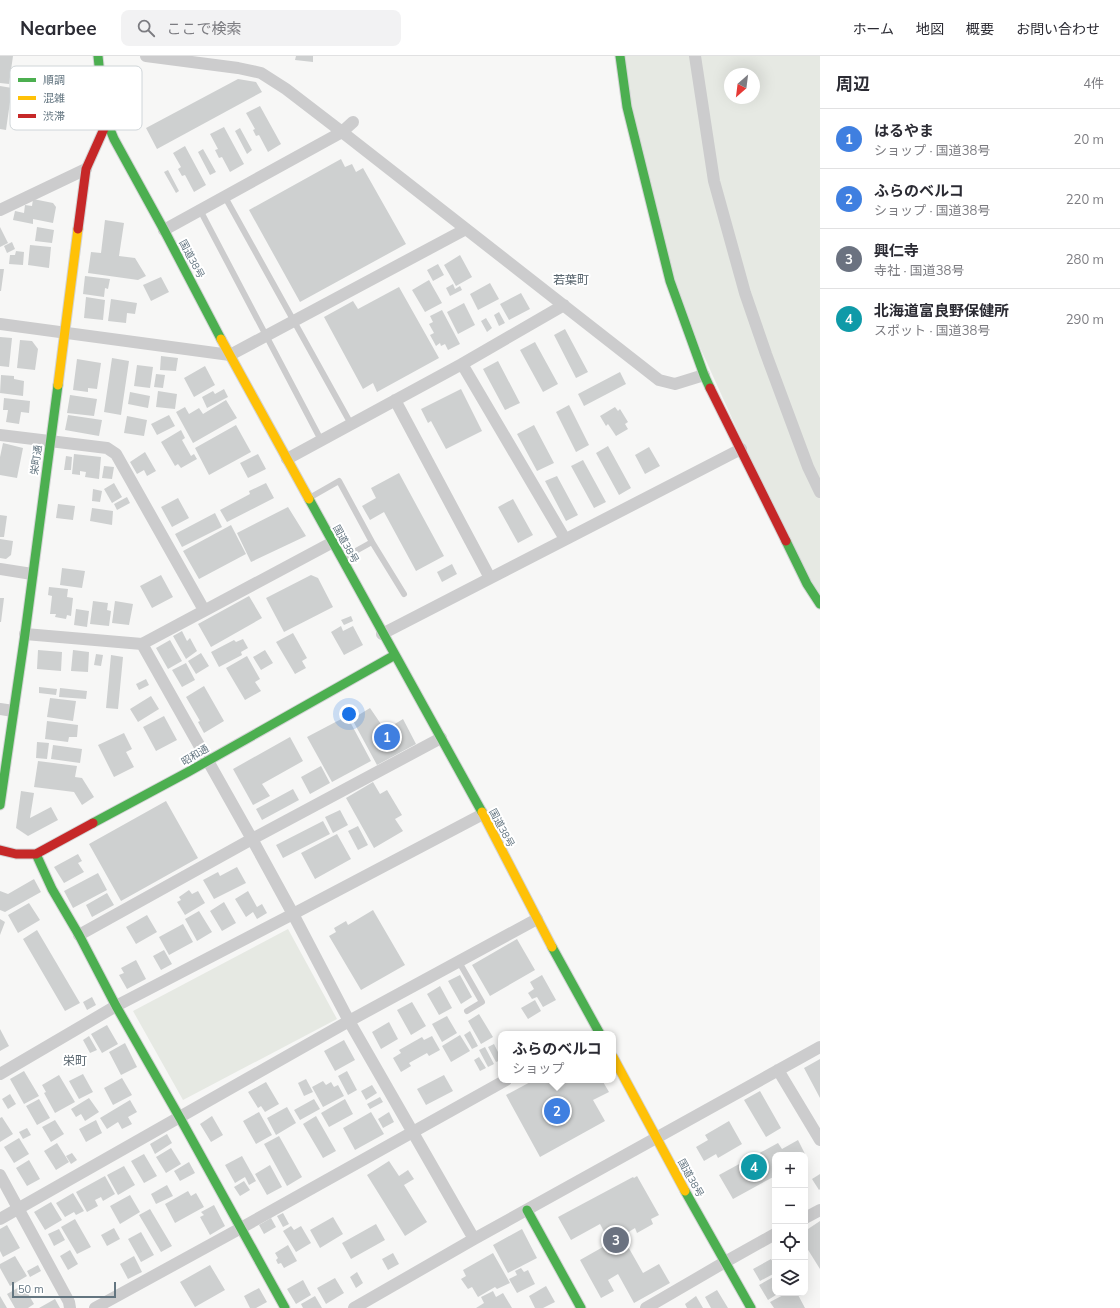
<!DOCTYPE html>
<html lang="ja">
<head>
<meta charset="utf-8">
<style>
	body { margin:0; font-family:Mulish,"Noto Sans JP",sans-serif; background:#f2f2f3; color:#2b2b33 }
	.controls { position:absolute; right:12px; bottom:12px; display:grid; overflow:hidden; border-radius:8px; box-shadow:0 4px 16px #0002 }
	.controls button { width:36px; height:36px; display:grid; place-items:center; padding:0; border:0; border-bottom:1px solid #e1e1e2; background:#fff; color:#2b2b33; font:20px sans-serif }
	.compass { position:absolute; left:724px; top:12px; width:36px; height:36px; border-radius:50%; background:#fff; box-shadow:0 4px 16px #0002; rotate:208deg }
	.scale { position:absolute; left:12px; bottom:10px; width:104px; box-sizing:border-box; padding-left:4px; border:2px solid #637580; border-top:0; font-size:11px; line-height:14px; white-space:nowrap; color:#637580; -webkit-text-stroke:3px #fff; paint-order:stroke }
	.you { position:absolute; left:349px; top:658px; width:14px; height:14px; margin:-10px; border:3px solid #fff; border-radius:50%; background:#1a73e8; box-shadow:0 0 0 6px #1a73e833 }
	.badge { display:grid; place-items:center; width:26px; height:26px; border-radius:50%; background:#5c6168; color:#fff; font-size:13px; font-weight:700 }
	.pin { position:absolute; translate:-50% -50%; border:2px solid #fff; box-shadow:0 1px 4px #0006 }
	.popup { position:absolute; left:498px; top:975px; width:118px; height:52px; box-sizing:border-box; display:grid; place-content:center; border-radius:8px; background:#fff; filter:drop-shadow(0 1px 3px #0005); font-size:13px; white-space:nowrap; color:#7c7c81 }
	.popup b { font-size:15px; color:#2b2b33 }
	.popup::after { content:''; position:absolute; left:50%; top:100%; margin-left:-8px; border:8px solid transparent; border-top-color:#fff }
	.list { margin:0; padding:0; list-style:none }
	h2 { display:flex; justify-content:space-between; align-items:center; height:52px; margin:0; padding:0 16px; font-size:17px }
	h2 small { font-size:13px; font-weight:400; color:#7c7c81 }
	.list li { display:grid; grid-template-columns:26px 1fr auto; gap:12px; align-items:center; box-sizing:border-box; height:60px; padding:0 16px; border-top:1px solid #e1e1e2 }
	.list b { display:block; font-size:15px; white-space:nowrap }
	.list p { margin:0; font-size:13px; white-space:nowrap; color:#7c7c81 }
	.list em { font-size:13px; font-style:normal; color:#7c7c81 }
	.icon { flex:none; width:22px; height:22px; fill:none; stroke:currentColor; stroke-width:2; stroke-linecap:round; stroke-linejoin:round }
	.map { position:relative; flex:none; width:820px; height:1252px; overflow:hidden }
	header { display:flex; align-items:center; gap:24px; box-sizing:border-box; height:56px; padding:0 20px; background:#fff; border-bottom:1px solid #e1e1e2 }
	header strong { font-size:19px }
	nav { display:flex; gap:22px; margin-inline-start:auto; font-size:14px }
	.search { width:280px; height:36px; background:#f2f2f3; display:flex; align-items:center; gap:10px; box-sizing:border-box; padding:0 14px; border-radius:8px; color:#7c7c81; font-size:15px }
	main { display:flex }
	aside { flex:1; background:#fff }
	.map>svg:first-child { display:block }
</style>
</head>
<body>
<header>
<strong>Nearbee</strong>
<div class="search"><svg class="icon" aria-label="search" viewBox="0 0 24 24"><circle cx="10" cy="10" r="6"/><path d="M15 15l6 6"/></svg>ここで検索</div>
<nav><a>ホーム</a><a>地図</a><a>概要</a><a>お問い合わせ</a></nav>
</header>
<main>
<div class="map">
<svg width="820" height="1252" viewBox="0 0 820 1252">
	<rect width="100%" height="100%" fill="#f7f7f6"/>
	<path fill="#e6e9e3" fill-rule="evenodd" d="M620 0H820V548L807 528 670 225ZM730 18H754V42H730Z
		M288 873 337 963 183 1044 133 955Z"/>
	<path fill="#ced0d0" d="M0 0H13L9 28 0 27Z
		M296 0H313V6L295 4Z
		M238 23 256 26 262 36 157 93 146 72Z
		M0 30 12 32 6 74 0 73Z
		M260 50 281 88 268 96 259 79 256 80 253 74 255 73 246 57Z
		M224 71 244 108 230 116 222 101 219 102 215 94 218 93 210 78Z
		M240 72 252 94 247 98 235 75Z
		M185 90 206 129 194 136 185 119 182 120 178 113 181 111 173 97Z
		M203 93 216 116 210 119 198 96Z
		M341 103 345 111 352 108 356 116 363 112 406 188 300 246 249 154Z
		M168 114 179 135 176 137 164 116Z
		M33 143 53 147 56 151 53 167 33 163V168L13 164 15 155 24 157 25 149 32 150Z
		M105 164 124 167 119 200 135 202 146 220 138 224 88 217 91 196 101 197Z
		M0 171 8 187 0 191Z
		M37 171 54 174 52 187 35 185Z
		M12 186 15 193 7 197 4 190Z
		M30 189 51 191 49 212 28 209Z
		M16 195 24 196 23 209 9 208 10 199H15Z
		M460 199 472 221 456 230 444 209Z
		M438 208 444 219 433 225 427 214Z
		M0 213H4L1 235H0Z
		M85 220 110 223 108 233 105 232 104 241 83 238Z
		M161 221 169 236 151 245 143 229Z
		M429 224 442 247 425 256 412 234Z
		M490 227 499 243 478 254 470 238Z
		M453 228 455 233 460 230 462 234 450 240 446 232Z
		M399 231 439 302 377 336 373 327 363 333 324 261 353 245 358 253Z
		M521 237 530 253 509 264 500 248Z
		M86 241 105 244 103 264 84 262Z
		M111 243 137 247 135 258 127 257 126 267 108 265Z
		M464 247 475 269 458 278 447 256Z
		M442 254 460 288 448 294 445 288 441 290 440 287 436 290 430 279 434 277 429 268 433 266 430 260Z
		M499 256 505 267 499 270 494 259Z
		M486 262 492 272 487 276 481 265Z
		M565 273 588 316 576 322 554 279Z
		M0 281 12 282 9 311 0 310Z
		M20 284 32 285 38 293 35 314 17 312Z
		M535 286 558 328 543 336 520 294Z
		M161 300 178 302 176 315 160 314Z
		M112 302 129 305 121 359 104 356Z
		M77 303 101 307 97 333 88 332V336L73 334Z
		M498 305 520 347 505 354 483 313Z
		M137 309 153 311 150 332 134 330Z
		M205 310 215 329 194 341 184 322Z
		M620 316 626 328 584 350 578 338Z
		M156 318 165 319 163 332 154 331Z
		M1 319 14 320V323L24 325 23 340 0 337Z
		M224 333 228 341 207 352 202 341 213 335 215 338Z
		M461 333 482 375 446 393 431 365 428 367 421 353Z
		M158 335 177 338 175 353 156 351Z
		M130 336 150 340 148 352 128 348Z
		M70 339 97 343 94 360 67 357Z
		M4 342 30 345 29 357 21 356 19 368 6 366 8 354H3Z
		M226 344 237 362 193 387 176 356 185 351 189 358 199 352 203 358Z
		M569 349 589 389 576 396 556 356Z
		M615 351 618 355 620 353 628 366 625 368 628 373 616 380 608 368 606 370 600 360Z
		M68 359 102 364 99 380 65 374Z
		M169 359 175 370 157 379 151 368Z
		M127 360 147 364 144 380 124 377Z
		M236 369 251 396 209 419 195 392Z
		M534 369 554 407 537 415 517 378Z
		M181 374 185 382 182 384 191 400 194 398 197 403 181 412 178 408 175 410 161 386Z
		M3 387 23 392 17 422 0 419V401Z
		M608 390 631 432 619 439 596 397Z
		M649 391 660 410 645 418 635 399Z
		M145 396 156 415 147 420 144 414 137 418 130 406Z
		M74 398 101 401 99 423 85 421 86 416 80 415V419L72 418Z
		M258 398 266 413 248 422 240 407Z
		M66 400 72 401 71 414H64Z
		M583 404 606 446 594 452 571 410Z
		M104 410 114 411 112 423 102 422Z
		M399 417 444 500 416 515 384 456 370 464 362 450 376 442 371 432Z
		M557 420 578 459 566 465 545 425Z
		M114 427 122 441 112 447 104 433Z
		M266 427 274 442 227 466 220 454 250 438 249 435Z
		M93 433 102 435 100 446 92 445Z
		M127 441 130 447 117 454 114 448Z
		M178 442 189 462 172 471 161 451Z
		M513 443 533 479 518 487 498 451Z
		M58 448 75 450 73 464 56 462Z
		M288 451 306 480 251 506 237 477Z
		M92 452 113 455 112 469 90 465Z
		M215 457 222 471 182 491 175 478Z
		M0 459 7 460 4 481H0Z
		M231 469 246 498 199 523 183 495Z
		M0 483 13 485 11 499 6 503 0 502Z
		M452 508 457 518 442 526 437 516Z
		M62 512 85 515 82 532 60 529Z
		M161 519 173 541 152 552 140 530Z
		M311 519 318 522 333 551 284 576 266 542Z
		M49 531 68 533 67 541 73 542 71 560 67 559 66 563 55 561 56 558H50L52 540 48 539Z
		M249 540 262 562 211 591 198 568Z
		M0 542H4L1 566H0Z
		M93 545 108 547 107 554 111 555 109 570 90 568Z
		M115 545 133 548 129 569 112 567Z
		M76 553 89 555 87 571 74 569Z
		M351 560 353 565 344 569 341 564Z
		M341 570 343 575 353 570 363 589 344 599 331 576Z
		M182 575 187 585 190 582 197 595 186 603 173 580Z
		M293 577 307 602 302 605 306 612 295 618 276 586Z
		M243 583 248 592 241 596 242 599 219 611 211 596 234 584 236 586Z
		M170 584 182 605 168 613 156 592Z
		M38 594 62 596 61 615 37 613Z
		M73 594 89 596 88 616 71 615Z
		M265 594 273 607 261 614 253 601Z
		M201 597 209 610 196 618 188 605Z
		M96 598 103 599 101 610 94 609Z
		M111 599 123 601 118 653 106 652Z
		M247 600 260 623 255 626 261 635 245 644 226 612Z
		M186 607 195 624 182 631 172 614Z
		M146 623 149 629 139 634 136 628Z
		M204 630 224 665 204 677 198 666 200 665 186 641Z
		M39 631 57 633 56 639 39 637Z
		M60 632 87 635 86 643 59 641Z
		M151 640 159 653 138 666 130 653Z
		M50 642 76 645 73 665 47 661Z
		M370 652 385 674 403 663 416 688 377 709 352 663Z
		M164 660 177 684 156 695 143 671Z
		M347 660 371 705 332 726 307 681Z
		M47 665 78 669 77 681H69L68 686 45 683Z
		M124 677 132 693 126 696 134 711 114 721 98 689Z
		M290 681 303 705 262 728 270 740 253 749 233 713Z
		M37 686 49 687 47 703 36 702Z
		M53 689 82 693 80 707 51 703Z
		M38 705 77 710 75 721 82 722 94 741 82 749 74 736 34 731Z
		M321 710 330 727 310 738 301 721Z
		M373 726 380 738 387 734 402 759 395 763 403 775 374 792 346 742Z
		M293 733 299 744 262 764 256 753Z
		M21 735 34 737 30 762 51 751 58 764 28 780 16 772Z
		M166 745 198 802 121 845 89 788Z
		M340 754 348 769 333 777 325 761Z
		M323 765 330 778 283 802 276 789Z
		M358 770 368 789 358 794 348 775Z
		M337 778 351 803 315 823 301 797Z
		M78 798 82 805 78 807 84 816 64 827 54 811Z
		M237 811 246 827 214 843 203 824 218 816 220 820Z
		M98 817 107 834 73 852 64 835Z
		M34 823 41 836 5 856 0 854V835L8 838Z
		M189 834 192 838 198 835 205 847 185 859 177 846 181 844 179 841Z
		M248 835 257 851 262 848 267 857 257 863 253 856 246 861 235 843Z
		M107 837 114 849 92 861 86 849Z
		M224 846 236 867 222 875 210 855Z
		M29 847 40 864 18 877 8 859Z
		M373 854 405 909 361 934 329 880 336 876 334 872 346 865 348 869Z
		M199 855 212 876 197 885 185 863Z
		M147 859 157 876 136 888 126 871Z
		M0 863 5 866 0 879Z
		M183 868 193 886 169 899 159 881Z
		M37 874 80 947 65 955 23 883Z
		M517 883 535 914 490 940 472 909Z
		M164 894 172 908 161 914 153 900Z
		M136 904 146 923 127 933 119 919 124 917 121 912Z
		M460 919 472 941 461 948 448 925Z
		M542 919 556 944 543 951 537 941 532 943 528 937 534 933 530 926Z
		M440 930 452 952 439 959 427 938Z
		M92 941 96 949 87 954 83 946Z
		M535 944 541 955 528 963 521 952Z
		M412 946 426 970 411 979 397 954Z
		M479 958 493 981 481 988 468 965Z
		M447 960 457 977 442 986 432 968Z
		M389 966 398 983 381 993 372 976Z
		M107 969 118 988 102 997 91 978Z
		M0 973 9 990 0 995Z
		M470 975 478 990 472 993 464 979Z
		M460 979 470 995 451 1006 442 990Z
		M89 980 97 994 90 997 83 984Z
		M432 980 440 994 429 1000 427 997 409 1007 411 1010 401 1016 393 1002 401 997 399 994 422 981 424 984Z
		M344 984 355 1004 335 1015 324 995Z
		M125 987 137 1011 121 1019 109 996Z
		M494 988 501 1002V1004L496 1006 488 991Z
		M485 991 494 1008 488 1011 479 994Z
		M479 1001 486 1012 480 1015 474 1004Z
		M820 1003V1042L804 1012Z
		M24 1015 39 1040 24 1048 10 1023Z
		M347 1015 357 1034 348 1039 338 1020Z
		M83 1018 93 1036 79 1043 69 1025Z
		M59 1019 75 1046 55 1057 44 1037 46 1036 42 1029Z
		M444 1019 453 1035 426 1049 417 1033Z
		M122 1022 132 1039 113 1049 104 1032Z
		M306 1023 313 1036 304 1040 298 1027Z
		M534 1024H602L609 1036 593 1044 605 1065 540 1101 506 1039Z
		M323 1025 326 1029 331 1026 334 1031 338 1029 344 1040 323 1051 312 1031Z
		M266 1026 279 1048 265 1056 261 1050 258 1052 248 1036Z
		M372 1029 377 1037 366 1044 361 1035Z
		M760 1035 781 1072 766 1081 744 1044Z
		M10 1038 16 1048 8 1053 2 1043Z
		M380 1041 383 1046 370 1053 367 1048Z
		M89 1042 99 1056 85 1065 81 1058 76 1061 71 1053Z
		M39 1043 50 1062 37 1069 26 1050Z
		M314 1043 320 1053 300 1064 294 1054Z
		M345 1043 353 1058 329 1071 321 1057Z
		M130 1044 137 1056 128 1061 132 1068 122 1073 118 1066 107 1073 100 1062Z
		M287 1051 296 1067 276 1079 267 1062Z
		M259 1056 272 1079 256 1088 243 1065Z
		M371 1056 384 1078 355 1094 343 1072Z
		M389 1056 394 1066 383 1072 378 1063Z
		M212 1060 223 1079 211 1086 200 1068Z
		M316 1060 336 1095 323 1102 303 1068Z
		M2 1061 13 1078 0 1086V1062Z
		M55 1064 64 1078 51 1086 42 1071Z
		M96 1064 102 1077 86 1086 79 1073Z
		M729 1065 742 1088 718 1102 716 1098 704 1105 696 1091 708 1084 705 1079Z
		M27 1072 31 1079 23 1083 19 1076Z
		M167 1078 172 1087 155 1098 150 1088Z
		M279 1080 302 1121 287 1130 264 1088Z
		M19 1082 29 1098 14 1107 4 1091Z
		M798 1084 807 1102 805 1103V1099H775V1120L733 1143 719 1119 778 1087 782 1093Z
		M57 1087 69 1106 56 1114 44 1095Z
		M171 1092 181 1108 166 1117 156 1101Z
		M72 1097 77 1104 71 1108 66 1100Z
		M144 1098 157 1120 144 1127 131 1105Z
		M242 1100 256 1125 249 1129 245 1121 235 1127 225 1109Z
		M29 1104 40 1123 27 1130 16 1112Z
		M389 1105 399 1120 408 1114 414 1123 404 1129 427 1166 405 1180 367 1119Z
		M189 1106 195 1117 180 1125 174 1115Z
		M270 1109 282 1131 267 1139 255 1118Z
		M124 1110 135 1129 118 1139 107 1119Z
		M820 1118V1133L819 1134 812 1123Z
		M105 1120 115 1138 103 1145 101 1141 95 1144 98 1150 87 1156 76 1136Z
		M637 1120 659 1159 651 1163 653 1168 637 1177 635 1172 627 1177 623 1171 613 1176 617 1183 622 1180 643 1217 659 1208 670 1227 634 1247 618 1218 608 1224 614 1235 601 1242 580 1204 610 1187 600 1168 571 1184 558 1161 633 1121 634 1122Z
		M244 1125 250 1134 240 1140 234 1131Z
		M167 1129 173 1140 156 1148 151 1138Z
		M188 1135 191 1140 196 1137 204 1151 175 1167 165 1148Z
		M73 1137 84 1155 76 1159 74 1156 65 1161 56 1147Z
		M130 1139 140 1156 120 1168 110 1150Z
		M51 1146 62 1164 45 1174 34 1156Z
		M214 1149 225 1170 210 1179 200 1161 204 1159 201 1156Z
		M150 1153 172 1190 161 1196 139 1159Z
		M283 1157 289 1168 283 1171 277 1160Z
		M333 1161 343 1178 320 1192 310 1174Z
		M271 1162 276 1171 264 1178 259 1169Z
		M75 1163 91 1191 77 1198 61 1171Z
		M820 1165V1213L805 1189V1175Z
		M376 1168 385 1184 351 1203 342 1187Z
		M7 1169 20 1192 3 1201 0 1195V1173Z
		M291 1170 294 1174 301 1170 311 1187 296 1196 283 1175Z
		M114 1172 120 1183 107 1190 101 1179Z
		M59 1173 65 1184 54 1190 48 1178Z
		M522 1173 537 1202 508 1217 493 1189Z
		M141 1176 154 1199 141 1206 128 1183Z
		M288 1189 297 1205 284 1212 281 1207 278 1208 276 1204 278 1202 275 1197Z
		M70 1194 78 1208 68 1214 60 1200Z
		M393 1197 399 1208 388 1214 382 1203Z
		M493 1197 510 1227 497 1233 495 1231 478 1241 472 1231 468 1233 461 1223 466 1220 463 1214Z
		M15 1200 27 1220 10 1230 0 1212V1208Z
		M134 1200 142 1216 128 1223 120 1208Z
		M771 1203 775 1210V1217L760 1225 753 1213Z
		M38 1209 41 1215 30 1221 27 1215Z
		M210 1209 225 1234 195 1251 180 1226Z
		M521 1212 524 1216 528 1214 535 1228 517 1237 509 1223 517 1219 515 1215Z
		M357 1216 363 1227 356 1232 350 1221Z
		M775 1220V1237H779L768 1244 759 1229Z
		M335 1222 344 1237 326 1248 317 1232Z
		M303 1224 311 1239 296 1248 287 1233Z
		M23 1229 34 1248 28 1252H15L7 1238Z
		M546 1230 555 1246 543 1252H535L529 1240Z
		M259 1232 267 1246 256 1252H250L244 1240Z
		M717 1234 728 1252H711L705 1241Z
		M493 1235 496 1241 503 1237 512 1252H476L484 1247 481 1241Z
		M787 1237H797L805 1252H774L770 1246Z
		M0 1240 7 1252H0Z
		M315 1240 322 1252H303L301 1248Z
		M696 1240 703 1252H687L685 1248Z
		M55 1243 60 1252H39Z"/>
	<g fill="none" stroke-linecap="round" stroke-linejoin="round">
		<g stroke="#d3d4d5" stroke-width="11">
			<path id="fast" d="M98 0 103 48 107 66 114 83 164 174 221 283
				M620 0 627 51 670 225 704 319 710 332
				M309 443 482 756
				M786 485 807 528 820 548
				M0 749 25 578 58 329
				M93 767 188 716 395 599
				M36 798 52 833 79 879 116 950 180 1062 285 1252
				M552 891 600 978
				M685 1135 751 1252
				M527 1154 581 1252"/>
		</g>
		<g stroke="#d3d4d5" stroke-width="11">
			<path id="slow" d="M221 283 309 443
				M58 329 78 173
				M482 756 552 891
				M613 1001 685 1135"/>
		</g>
		<g stroke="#d3d4d5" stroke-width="11">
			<path id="jam" d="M78 173 86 113 107 66
				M710 332 786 485
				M0 794 16 798H36L93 767"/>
		</g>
		<path stroke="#cccccd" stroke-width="6" d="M225 141 351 368
			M200 154 321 384
			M311 441 339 425 372 486 345 501
			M372 486 404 538
			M459 906 482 946 467 955"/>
		<path stroke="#cccccd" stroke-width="12" d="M146 0 238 12 261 17 286 33 342 76 659 324 675 328 704 319
			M695 0 714 125 745 237 766 298 808 411 820 436
			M0 154 86 113
			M164 174 342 76 353 66
			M0 268 230 299 466 173
			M462 308 565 483
			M395 344 490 522
			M0 379 107 392 116 398 204 554
			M287 403 462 308 564 249
			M0 513 32 518
			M25 578 142 588 333 486
			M382 578 741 393
			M142 588 252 783 293 858 349 965 474 1183
			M0 653 13 655
			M79 879 252 783 441 682
			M778 1014 820 1084
			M0 1018 116 950 293 858 483 758
			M0 1119 69 1246 70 1252
			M805 1162 820 1154
			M0 1163 349 965 537 863
			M95 1252 241 1172 506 1024
			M354 1252 474 1183 820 991
			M646 1252 725 1206 775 1178"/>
		<use href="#fast" stroke="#4caf50" stroke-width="9"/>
		<use href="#slow" stroke="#ffc107" stroke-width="9"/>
		<use href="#jam" stroke="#c62828" stroke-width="9"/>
	</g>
	<g text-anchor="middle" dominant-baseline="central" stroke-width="4" stroke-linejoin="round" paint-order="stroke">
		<g font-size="10" fill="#637580" stroke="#fff">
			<text transform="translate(192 203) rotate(62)">国道38号</text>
			<text transform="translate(36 404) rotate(-82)">栄町通</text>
			<text transform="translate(346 488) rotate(61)">国道38号</text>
			<text transform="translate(195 699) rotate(-31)">昭和通</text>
			<text transform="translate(502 772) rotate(62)">国道38号</text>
			<text transform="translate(691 1122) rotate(61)">国道38号</text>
		</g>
		<g font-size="12" fill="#55626b" stroke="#fff">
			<text x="571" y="223">若葉町</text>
			<text x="75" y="1004">栄町</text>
		</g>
	</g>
	<rect x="10" y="10" width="132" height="64" rx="6" fill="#fff" stroke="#d0d6d9" stroke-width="1"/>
	<rect x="18" y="22" width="18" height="4" fill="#4caf50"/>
	<rect x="18" y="40" width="18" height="4" fill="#ffc107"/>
	<rect x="18" y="58" width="18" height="4" fill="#c62828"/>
	<g font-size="11" fill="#637580">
		<text x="43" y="28">順調</text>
		<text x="43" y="46">混雑</text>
		<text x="43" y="64">渋滞</text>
	</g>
</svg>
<div class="controls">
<button>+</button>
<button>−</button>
<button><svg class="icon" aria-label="locate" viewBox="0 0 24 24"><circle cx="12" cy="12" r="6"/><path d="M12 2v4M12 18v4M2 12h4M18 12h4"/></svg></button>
<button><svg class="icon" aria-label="layers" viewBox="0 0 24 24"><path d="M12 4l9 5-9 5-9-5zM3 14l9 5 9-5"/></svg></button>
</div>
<svg class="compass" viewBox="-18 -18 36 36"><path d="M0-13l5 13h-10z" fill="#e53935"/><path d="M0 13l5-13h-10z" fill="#7c7c81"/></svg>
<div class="scale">50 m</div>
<div class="you"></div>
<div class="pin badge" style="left:387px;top:681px;background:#3f7fe0">1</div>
<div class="pin badge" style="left:557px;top:1055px;background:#3f7fe0">2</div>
<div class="popup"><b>ふらのベルコ</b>ショップ</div>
<div class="pin badge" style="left:616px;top:1184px;background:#6b7280">3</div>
<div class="pin badge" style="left:754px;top:1111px;background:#0f9aa8">4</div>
</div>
<aside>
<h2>周辺<small>4件</small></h2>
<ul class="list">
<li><span class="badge" style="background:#3f7fe0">1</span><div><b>はるやま</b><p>ショップ · 国道38号</p></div><em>20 m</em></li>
<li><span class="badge" style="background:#3f7fe0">2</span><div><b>ふらのベルコ</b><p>ショップ · 国道38号</p></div><em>220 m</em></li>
<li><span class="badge" style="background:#6b7280">3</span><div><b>興仁寺</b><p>寺社 · 国道38号</p></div><em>280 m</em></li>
<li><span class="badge" style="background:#0f9aa8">4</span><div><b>北海道富良野保健所</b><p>スポット · 国道38号</p></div><em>290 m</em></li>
</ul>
</aside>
</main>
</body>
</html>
